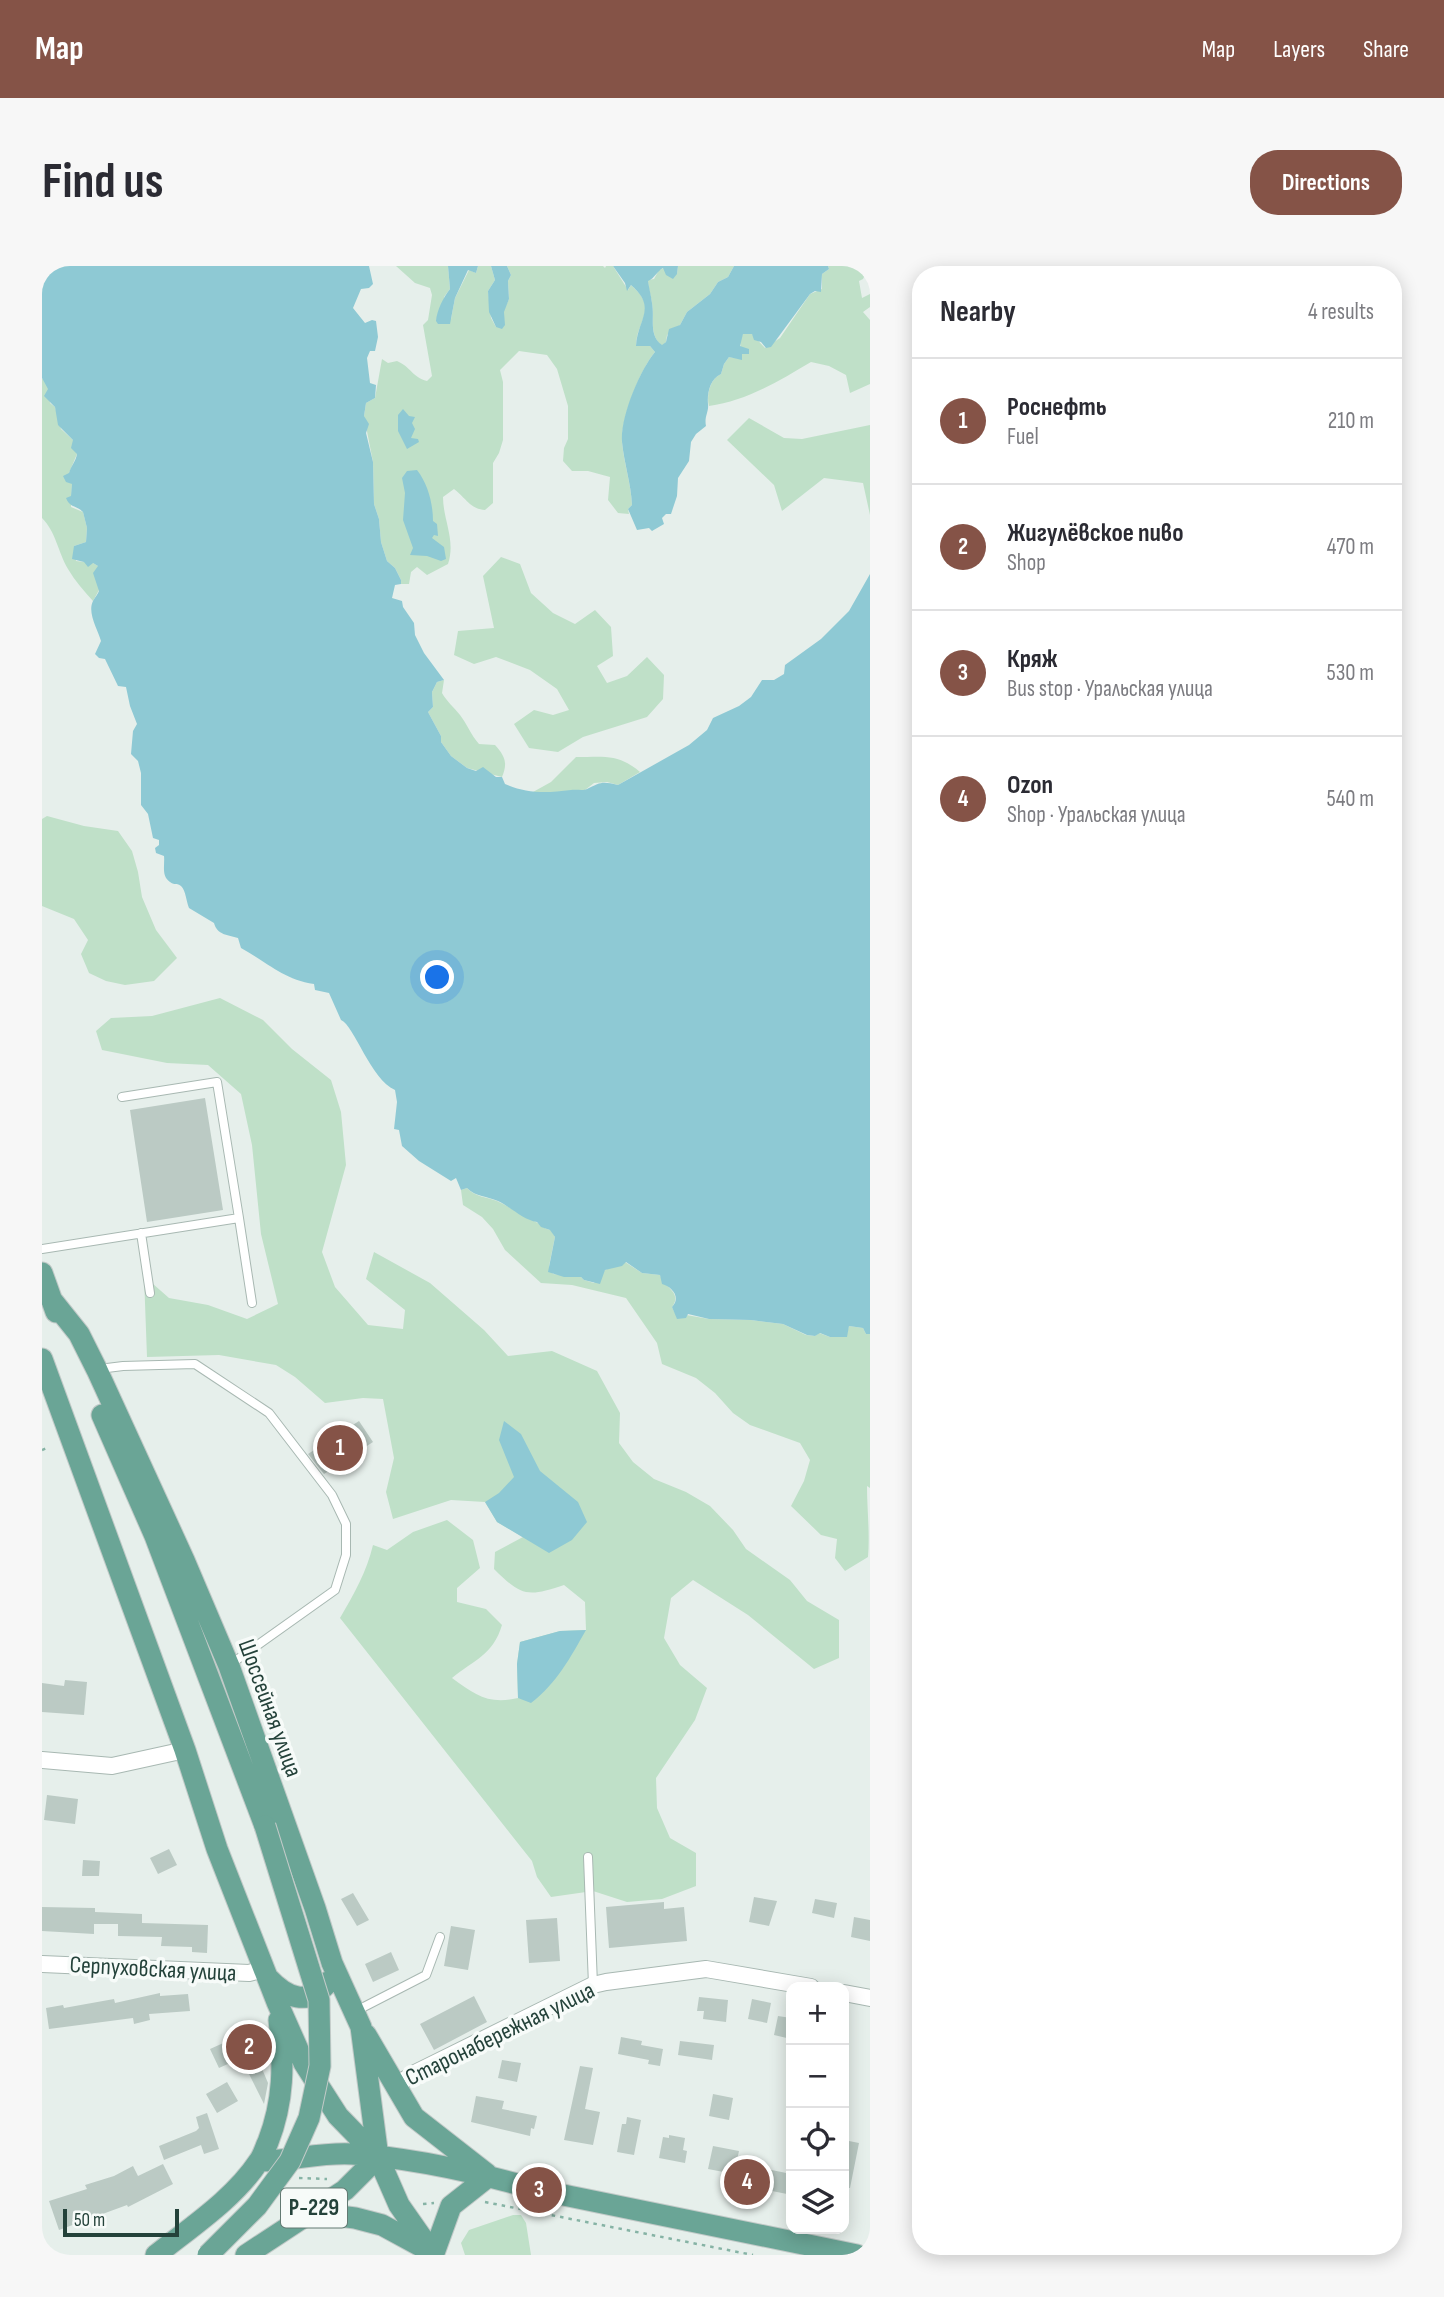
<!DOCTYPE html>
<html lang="en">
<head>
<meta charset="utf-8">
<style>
	body { margin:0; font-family:"Sofia Sans Condensed",sans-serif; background:#f7f7f7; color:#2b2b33 }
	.controls { position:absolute; right:21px; bottom:21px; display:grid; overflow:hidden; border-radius:14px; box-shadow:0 4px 18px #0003 }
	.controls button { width:63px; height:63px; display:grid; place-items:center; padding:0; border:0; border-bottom:2px solid #e1e1e2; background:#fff; color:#2b2b33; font:35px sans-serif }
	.scale { position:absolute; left:21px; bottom:18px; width:116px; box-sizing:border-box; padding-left:7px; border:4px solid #24423a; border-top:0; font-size:19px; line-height:24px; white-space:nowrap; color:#24423a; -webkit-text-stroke:5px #f7fbf9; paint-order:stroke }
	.you { position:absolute; left:396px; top:712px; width:24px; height:24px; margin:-18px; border:5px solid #fff; border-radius:50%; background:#1a73e8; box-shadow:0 0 0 10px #1a73e833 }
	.badge { display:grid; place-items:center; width:46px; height:46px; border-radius:50%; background:#855347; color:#fff; font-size:23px; font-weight:700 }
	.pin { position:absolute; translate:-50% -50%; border:4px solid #fff; box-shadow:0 2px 7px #0006 }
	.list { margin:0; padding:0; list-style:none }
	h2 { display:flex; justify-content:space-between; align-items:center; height:91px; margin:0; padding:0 28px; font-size:30px }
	h2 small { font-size:23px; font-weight:400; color:#7c7c81 }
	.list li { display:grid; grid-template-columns:46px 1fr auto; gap:21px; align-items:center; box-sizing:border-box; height:126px; padding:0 28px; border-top:2px solid #e1e1e2 }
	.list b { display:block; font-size:26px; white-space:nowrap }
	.list p { margin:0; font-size:23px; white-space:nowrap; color:#7c7c81 }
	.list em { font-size:23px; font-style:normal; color:#7c7c81 }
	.icon { flex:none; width:38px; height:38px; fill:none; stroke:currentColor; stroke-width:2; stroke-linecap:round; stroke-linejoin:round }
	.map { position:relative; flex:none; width:828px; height:1989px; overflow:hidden; border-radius:28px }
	header { display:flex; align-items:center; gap:42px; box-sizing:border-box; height:98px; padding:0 35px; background:#855347; color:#fff }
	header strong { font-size:33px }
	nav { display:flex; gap:38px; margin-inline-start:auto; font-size:24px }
	.intro { display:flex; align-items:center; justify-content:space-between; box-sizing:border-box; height:168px; padding:0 42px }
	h1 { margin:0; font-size:49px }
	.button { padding:18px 32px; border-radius:28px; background:#855347; color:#fff; font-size:24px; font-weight:700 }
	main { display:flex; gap:42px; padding:0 42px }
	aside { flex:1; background:#fff; border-radius:28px; box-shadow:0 4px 18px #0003 }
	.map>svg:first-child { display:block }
</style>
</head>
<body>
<header>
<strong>Map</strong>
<nav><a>Map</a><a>Layers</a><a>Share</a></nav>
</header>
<div class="intro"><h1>Find us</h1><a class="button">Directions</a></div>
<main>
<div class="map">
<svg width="828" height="1989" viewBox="0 0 828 1989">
	<rect width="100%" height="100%" fill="#e6efeb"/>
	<path fill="#bfe0c8" d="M354 0H406L408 23 402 31 409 53 413 32 427 4 434 7 436 0H449L453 14 446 25 449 52 454 61 467 33 466 15 469 9 465 0H561L563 2 564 0H571L586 24 589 19C618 44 594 54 594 80H608L613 86C598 104 579 152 580 176 582 198 589 217 590 239L586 243 587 248 576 247 566 234 568 211 546 205H530L521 195 522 182 526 173V140L515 103 505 89 477 85 458 104 461 116V174L457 187 451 197V237L443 244C428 243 424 232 412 223L401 231C401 254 414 274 406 298L385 309 375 301 369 306 367 318H359V314L353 302 345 295 339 276 337 253 332 238 331 196 322 150 324 137 333 132 340 93 346 97 355 95C369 101 370 111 385 115L390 110 381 59 386 54 390 29 388 22 373 17Z
		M636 0H692L686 11 676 16 668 28 645 46 638 59 625 69 624 76 620 80C606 68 613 52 610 37 609 29 606 22 606 14L612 13 617 4 622 2 635 8Z
		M786 0H823L822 3 825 5 821 13 817 15 820 32 828 28V41L821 46 828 54V118L808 127 804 109 787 100 769 96C737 115 704 135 667 140 664 129 668 113 679 108L682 98 687 91 700 93 698 76 701 67 710 68 723 82 738 72 768 28 780 23V8L787 3Z
		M0 112 6 119 8 137 13 141 19 163 31 174 35 188 27 207 30 218 29 241 41 246 45 262 44 276 32 280 34 295 51 297 56 300 57 324 51 335C42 325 33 315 26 303 16 286 14 266 0 252Z
		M707 152 742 172 760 173 828 159V249L821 217 782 212 740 245 732 219 685 174Z
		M459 291 478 298 489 327 511 347 533 358 553 344 569 361 571 390 555 400 565 417 585 410 605 391 622 409 621 433 605 451 541 471 516 486 487 482 472 458 492 444 511 449 527 444 515 423 488 404 454 391 432 398 412 389 416 365 452 362 441 310Z
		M402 414 400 427C405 436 412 441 418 449 425 458 429 469 437 478L453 479C463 490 466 497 460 511L425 502 409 490 399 476V470L386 446 391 441 390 426 395 416Z
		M534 491C561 491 576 487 598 506L576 519 565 516 552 517 543 524 506 528 491 526 509 516Z
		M5 550 42 560 76 565 90 585 96 606 100 631 114 664 135 692 112 715 83 719 64 715 47 707 39 688 46 674 32 653 0 640V553Z
		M178 732 221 754 250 783 289 814 299 846 304 899 280 986 293 1021 326 1059 361 1063 363 1044 324 1013 332 986 388 1017 442 1064 466 1090 510 1085 555 1105 578 1147 577 1177 591 1196 612 1213 644 1226 668 1240 691 1264 704 1283 748 1314 765 1335 797 1354V1392L772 1403 706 1349 651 1314 629 1332 622 1372 638 1399 665 1422 653 1454 614 1512 615 1542 628 1572 654 1587V1620L620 1633 585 1636 551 1625 509 1631 495 1611 490 1595 298 1352C312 1328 325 1305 331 1279L345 1284 371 1266 405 1254 431 1274 438 1302 415 1322V1336L444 1343 460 1359C451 1389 432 1394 410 1412 433 1429 447 1439 476 1432L475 1398 478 1376 518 1365 544 1364 543 1336 522 1319C486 1331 480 1331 452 1303L453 1286 481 1271 455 1256 443 1236 409 1234 351 1253 344 1226 352 1192 341 1133 321 1132 283 1137 253 1111 234 1099 177 1089 105 1091 102 1010 127 1032 166 1039 205 1053 236 1038 219 968 210 879 199 828 166 799 125 797 60 784 54 765 69 752 110 750Z
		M425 922C433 931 445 931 455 935 469 941 481 951 494 956 500 959 501 963 509 964L513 971 507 1000 511 1008 539 1011 542 1014 552 1017 563 1004 583 996 600 1007 618 1009C622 1022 641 1026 630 1041L633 1047 667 1053 709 1054 741 1058 764 1069 773 1070 777 1067 788 1071H804L807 1060 821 1062 824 1068H828V1222L825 1220C825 1244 828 1267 826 1291L803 1305 793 1292 795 1273 779 1269 749 1240 762 1215 768 1194 758 1177 708 1159 691 1147 673 1127 654 1112 620 1098 615 1077 584 1032 530 1019 499 1017 463 984 451 963 440 951 421 939 419 924Z
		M471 1949H479L484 1957 489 1989H423L419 1977 427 1964Z"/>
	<path fill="#8ec9d4" d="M0 0H327L331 18 327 22 319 23 311 42 323 57 330 54 334 55 336 71 333 85H328L325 92 328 117 334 119 333 132 324 137 322 150 327 158 324 167 331 196 332 238 337 253 339 276 345 295 353 302 359 314V318L353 319 350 332 360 335 361 341 372 357 373 369 382 387 402 414 395 416 390 426 391 441 386 446 399 470V476L409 490 425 502 434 505 441 501 454 511H460L463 518C485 528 505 527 529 524 534 523 541 525 545 523 559 516 560 515 576 519L647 479 665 464 671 452 697 440 709 431 720 414H732L742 408 743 399 779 373 807 345 828 308V1068H824L821 1062 807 1060 805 1071H788L778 1067 773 1070 765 1069 741 1058 709 1054 667 1053 646 1048 644 1052 635 1053 630 1041C639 1032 631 1021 620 1018L618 1009 600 1007 584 996 580 1000 563 1004 558 1018 542 1014 539 1011H522L506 1006 513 971 508 964 499 961 495 956C481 954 469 941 456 935 445 930 434 931 425 922L419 924 414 912 409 915 377 895 360 880 357 864 352 863 355 836 353 824C329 814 312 759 299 754L287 727 273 724 272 718C241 713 225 696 199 682L196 672C186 669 175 669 172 657L147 642C144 635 144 625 139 620 133 616 134 620 128 616 119 610 123 599 122 590L114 587 113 582 117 579V574L111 572 106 548 99 539V507L96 495 89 488 91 465 95 458 88 440 84 421 76 420 63 393 57 392 53 388 59 375C56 364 45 347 51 335 53 331 56 328 57 325L51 307 56 300 51 297 46 301 42 296 30 293 32 280 44 276 45 262 41 246C34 239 28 242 24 232L29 230 30 218 24 216 21 210 27 207C29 200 34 195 35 188L29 182 31 174 16 159 13 141 2 130 6 123 0 112Z
		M406 0H436L434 7 426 4 413 32 408 58H396L394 55C395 44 401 32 408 23Z
		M449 0H465L469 9 466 15 467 33 462 46 463 59 460 63 454 61 447 46 446 25 453 14Z
		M571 0H636L635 8 631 13 624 9 621 2C615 5 613 12 606 15 607 22 609 29 610 37 613 52 606 69 620 79L624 76 627 63 638 59 645 46 668 28 676 16 686 11 692 0H786L787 3 780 8 779 26 773 25 768 28 729 81 724 82 719 76 712 74 710 68H701L698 80 707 83V88H700V94L687 91 682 98 679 108C668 113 665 127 666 138 667 146 662 150 664 160L654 168 649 176 647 195 636 212 635 230 629 248H624L620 252 622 258 610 265 607 262 595 264 586 243 590 239C589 217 582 197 580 176 578 151 598 104 613 86L608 80H594C595 54 616 42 589 19L585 25 583 17Z
		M361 143 367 150 373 151 370 157 373 163 369 172 376 173 377 176 365 183 356 165V149Z
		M375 204C386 218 391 238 391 255L395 258 396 270 392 269 390 272 402 281 404 293 399 295 385 290 368 289 371 282 361 254 363 227 360 212 365 205Z
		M462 1155 479 1168 498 1205 536 1236 545 1256 530 1274 507 1287 455 1256 443 1236 457 1227 472 1211 457 1174Z
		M544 1364C528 1392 515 1417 489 1437L476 1432 475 1398 478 1376 518 1365Z"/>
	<path fill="#bbcac4" d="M163 832 181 944 105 956 88 844Z
		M317 1155 331 1176 282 1208 266 1188Z
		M23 1414 45 1416 42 1449 0 1446V1417L22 1420Z
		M5 1529 36 1533 33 1558 2 1554Z
		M127 1583 135 1599 116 1608 108 1592Z
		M41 1594 58 1595 57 1610H40Z
		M311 1627 327 1654 315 1660 299 1633Z
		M712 1631 735 1635 727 1660 707 1656Z
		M773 1633 795 1637 792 1652 770 1647Z
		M622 1636V1643L642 1641 645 1675 567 1682 564 1641Z
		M0 1641 53 1642V1646L100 1648V1657L166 1659 165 1687 150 1686V1681L119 1680 120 1671 76 1670V1658H52V1668L0 1665Z
		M812 1651 828 1654V1675L809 1671Z
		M515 1652 518 1695 487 1697 484 1654Z
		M409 1660 433 1664 426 1704 402 1700Z
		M349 1686 357 1704 331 1716 323 1698Z
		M118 1727V1730L146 1728 148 1745 107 1748 108 1754 92 1758 91 1752 7 1763 4 1742 21 1739 22 1742 72 1733 73 1737Z
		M432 1730 445 1756 392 1784 378 1758Z
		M657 1731 686 1734 684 1756 661 1753 662 1745H655Z
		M710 1733 729 1737 725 1757 706 1753Z
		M736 1750 749 1752V1773L732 1769Z
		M206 1769 226 1817 222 1838 199 1792 177 1802 168 1783 188 1774 190 1777Z
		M579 1771 600 1775 599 1779 621 1783 618 1800 606 1798 607 1794 576 1788Z
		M638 1775 672 1779 670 1794 636 1789Z
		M460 1794 479 1797 475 1816 456 1812Z
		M538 1800 551 1802 543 1843 558 1846 551 1879 522 1874Z
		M185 1816 196 1835 175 1847 164 1828Z
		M671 1828 691 1832 687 1854 667 1850Z
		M434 1830 462 1835 460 1843 495 1850 492 1863 489 1862 488 1870 429 1856Z
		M165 1847 177 1883 162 1888 159 1879 122 1894 117 1880 154 1865 157 1862 154 1851Z
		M585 1851 599 1854 592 1889 575 1886 580 1858H584Z
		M627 1869 643 1872 641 1884 645 1885 643 1897 617 1892 621 1871 627 1872Z
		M802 1874 817 1877 808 1922H802Z
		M671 1880 697 1885 692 1908 666 1903Z
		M121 1898 131 1918 86 1941 85 1939 17 1964 7 1935 45 1923 43 1919 72 1910 91 1900 96 1910Z
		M705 1899 749 1908 745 1928 701 1919Z"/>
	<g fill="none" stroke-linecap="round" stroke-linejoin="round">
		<g stroke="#a8b8b2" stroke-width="10">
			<path id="lane" d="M197 952 210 1037
				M99 967 108 1027
				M0 983 197 952 175 816 80 831
				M57 1103 81 1100 153 1098 227 1147 290 1229 304 1258V1289L293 1324 189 1398
				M546 1591 551 1719
				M312 1746 384 1709 398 1671"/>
		</g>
		<g stroke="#a8b8b2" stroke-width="18">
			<path id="street" d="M0 1494 70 1500 143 1484
				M0 1698 207 1707 222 1703
				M802 1727 828 1732
				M354 1819 375 1806 551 1719 564 1716 664 1703 769 1721"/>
		</g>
		<g stroke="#c2cac8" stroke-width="23">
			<path id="primary" d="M0 1007 14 1046
				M9 1033 37 1068 55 1104 142 1294 187 1400 273 1642 290 1697 319 1761 336 1891 357 1939 392 1989
				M0 1093 143 1484 175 1583 235 1736 262 1797 296 1850 336 1891
				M60 1149 113 1270 223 1560
				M226 1712C244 1731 266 1742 286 1716
				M324 1769 372 1851 445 1908
				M218 1895C249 1895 279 1886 310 1888 373 1892 437 1907 497 1924L815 1989
				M266 1946 313 1952 340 1959 386 1984
				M392 1987 409 1940 447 1910
				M114 1989C149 1961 192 1933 217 1895 221 1890 223 1882 226 1876 242 1835 242 1797 237 1754
				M204 1989 303 1924 336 1891"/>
		</g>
		<path stroke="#86b3a5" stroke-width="2.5" stroke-dasharray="3.5 5" stroke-linecap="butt" d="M0 1184 7 1181
			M257 1912 285 1913
			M443 1936 711 1989
			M381 1938 392 1937"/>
		<use href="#lane" stroke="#fff" stroke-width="8"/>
		<use href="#street" stroke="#fff" stroke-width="16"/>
		<use href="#primary" stroke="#6aa596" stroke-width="21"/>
		<g stroke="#c2cac8" stroke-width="23" stroke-linecap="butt">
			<path id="primary-bridge" d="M166 1989 215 1940 248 1895 267 1852 278 1800 277 1734 223 1560"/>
		</g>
		<use href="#primary-bridge" stroke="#6aa596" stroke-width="21"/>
	</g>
	<g text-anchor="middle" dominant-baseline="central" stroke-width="7" stroke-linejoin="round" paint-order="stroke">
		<rect fill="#f7fbf9" stroke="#637a73" stroke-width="2" x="239" y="1922.5" width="66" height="39" rx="5"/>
		<g font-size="23" font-weight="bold" fill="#24423a">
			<text x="272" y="1942">Р-229</text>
		</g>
		<g font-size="24" fill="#24423a" stroke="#f7fbf9">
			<text transform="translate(228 1442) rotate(70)">Шоссейная улица</text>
			<text transform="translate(111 1703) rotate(3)">Серпуховская улица</text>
			<text transform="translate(458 1768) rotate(-26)">Старонабережная улица</text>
		</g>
	</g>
</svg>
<div class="controls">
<button>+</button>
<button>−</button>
<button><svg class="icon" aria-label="locate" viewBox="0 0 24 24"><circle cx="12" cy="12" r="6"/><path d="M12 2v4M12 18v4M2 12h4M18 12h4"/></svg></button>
<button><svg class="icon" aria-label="layers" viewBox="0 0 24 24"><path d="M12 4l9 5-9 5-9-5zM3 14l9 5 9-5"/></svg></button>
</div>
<div class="scale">50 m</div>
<div class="you"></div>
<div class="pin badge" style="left:298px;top:1182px">1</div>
<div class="pin badge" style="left:207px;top:1781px">2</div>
<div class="pin badge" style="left:497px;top:1924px">3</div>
<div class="pin badge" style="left:705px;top:1916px">4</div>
</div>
<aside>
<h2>Nearby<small>4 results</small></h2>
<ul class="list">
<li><span class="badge">1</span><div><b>Роснефть</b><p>Fuel</p></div><em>210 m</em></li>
<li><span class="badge">2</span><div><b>Жигулёвское пиво</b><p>Shop</p></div><em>470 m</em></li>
<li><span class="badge">3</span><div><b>Кряж</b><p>Bus stop · Уральская улица</p></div><em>530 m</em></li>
<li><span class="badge">4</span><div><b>Ozon</b><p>Shop · Уральская улица</p></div><em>540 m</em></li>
</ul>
</aside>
</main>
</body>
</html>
